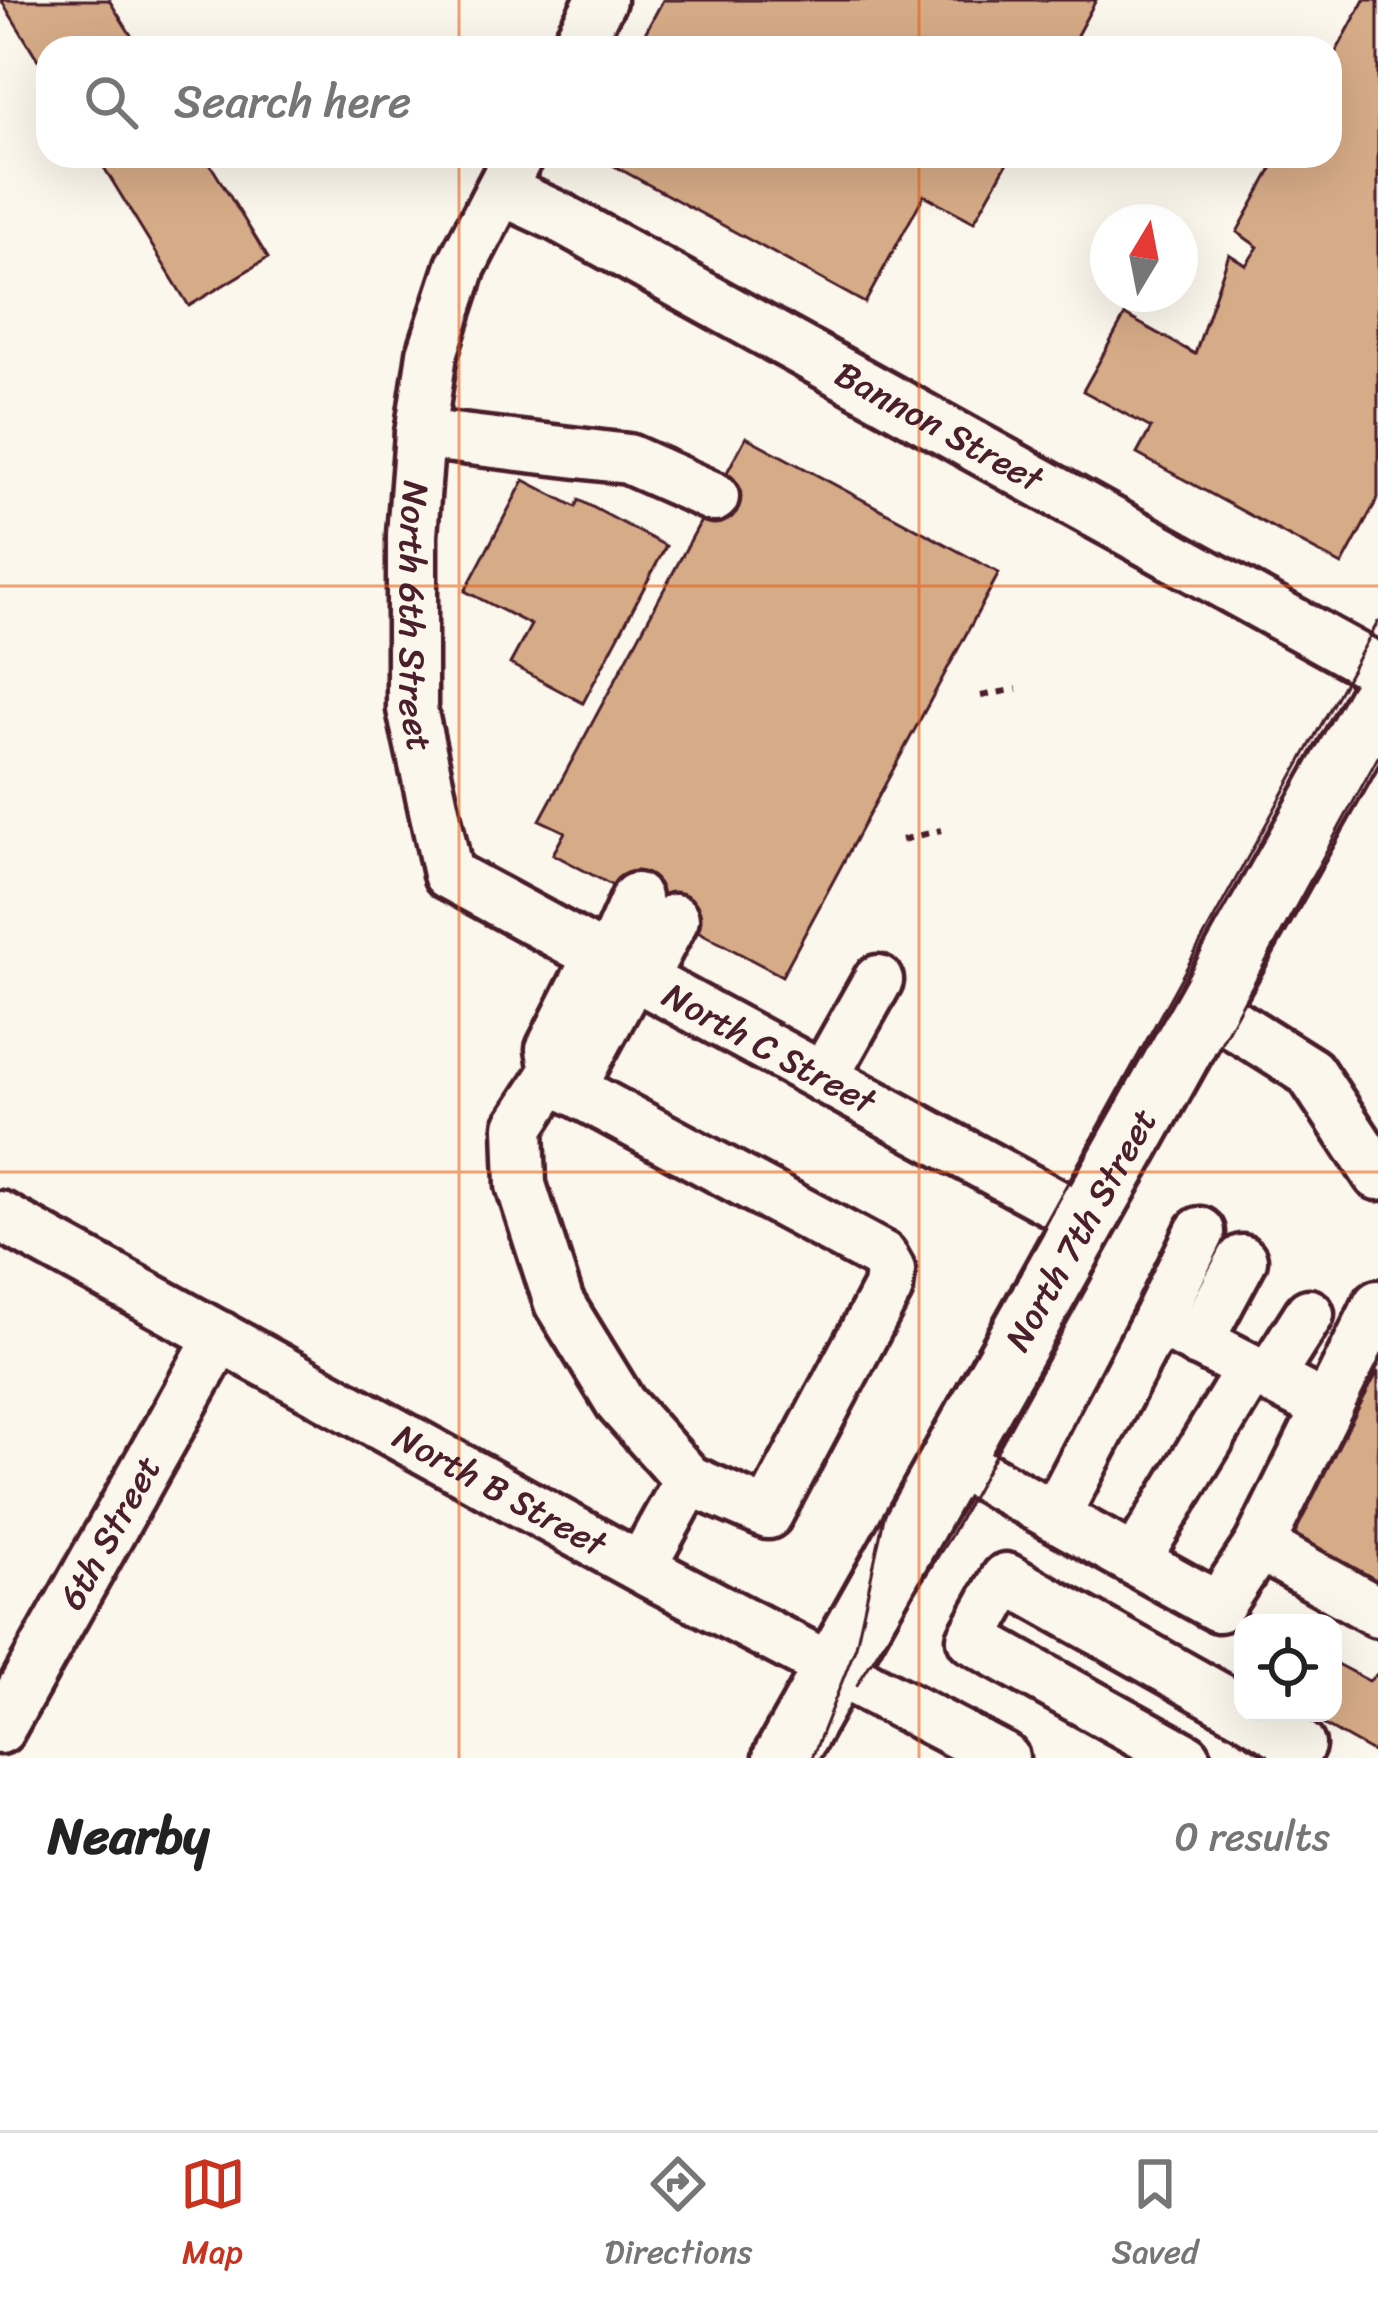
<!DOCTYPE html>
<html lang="en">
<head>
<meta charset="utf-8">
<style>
	body { margin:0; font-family:Sriracha,sans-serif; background:#f2f2f2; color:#222 }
	.controls { position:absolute; right:36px; bottom:36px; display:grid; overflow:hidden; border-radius:24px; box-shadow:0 12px 48px #0002 }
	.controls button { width:108px; height:108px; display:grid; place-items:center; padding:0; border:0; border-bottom:3px solid #e0e0e0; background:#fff; color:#222; font:60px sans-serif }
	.compass { position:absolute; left:1090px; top:204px; width:108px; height:108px; border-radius:50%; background:#fff; box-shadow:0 12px 48px #0002; rotate:10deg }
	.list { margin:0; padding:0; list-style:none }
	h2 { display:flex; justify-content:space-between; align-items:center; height:156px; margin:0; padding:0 48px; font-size:51px }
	h2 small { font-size:39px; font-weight:400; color:#767676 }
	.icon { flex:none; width:66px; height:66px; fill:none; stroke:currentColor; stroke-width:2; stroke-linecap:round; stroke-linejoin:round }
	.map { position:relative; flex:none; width:1378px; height:1758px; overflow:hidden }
	.search { position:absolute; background:#fff; box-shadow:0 12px 48px #0002; left:36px; right:36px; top:36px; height:132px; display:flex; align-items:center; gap:30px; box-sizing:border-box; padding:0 42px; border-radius:36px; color:#767676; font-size:45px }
	.sheet { height:372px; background:#fff }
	nav { display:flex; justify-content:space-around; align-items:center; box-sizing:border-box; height:168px; border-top:3px solid #e0e0e0; background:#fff; font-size:33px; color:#767676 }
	nav a { display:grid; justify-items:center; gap:6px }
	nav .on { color:#c8321e }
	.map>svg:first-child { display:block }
</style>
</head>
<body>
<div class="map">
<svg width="1378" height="1758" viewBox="0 0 1378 1758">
	<rect width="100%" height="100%" fill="#fbf7ec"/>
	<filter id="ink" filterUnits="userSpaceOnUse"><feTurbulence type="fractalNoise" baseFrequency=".00833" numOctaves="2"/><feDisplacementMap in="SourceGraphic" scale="24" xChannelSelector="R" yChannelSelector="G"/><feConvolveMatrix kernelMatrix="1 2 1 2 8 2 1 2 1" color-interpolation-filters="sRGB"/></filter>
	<g filter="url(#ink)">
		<path fill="#d6ab87" stroke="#4a1f2b" stroke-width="3" d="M1 0H109L139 48H48V76Z
			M663 0H1096L1070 48H637Z
			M1364 0H1378V498L1342 565 1137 454 1151 428 1083 391 1125 315 1195 354 1229 254 1246 265 1258 247 1237 232 1279 156H1330V63Z
			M97 156H205L268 258 189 306Z
			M596 156H1011L974 222 924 195 865 303Z
			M746 437 999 573 782 976 553 854 565 832 540 820Z
			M524 480 576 507 579 500 666 546 583 703 510 664 531 625 465 591Z
			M1378 1371V1593L1285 1546Z
			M1333 1662 1369 1681 1378 1673V1755L1303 1713H1333Z"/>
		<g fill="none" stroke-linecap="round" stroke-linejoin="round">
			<g stroke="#4a1f2b" stroke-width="57">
				<g id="minor">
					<path d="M575 48 601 0"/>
					<path id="s1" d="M518 156 461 266 432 354 420 434 412 535V709L448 874 1089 1222"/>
					<path id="s2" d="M501 190 559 217 1378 669"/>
					<path d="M420 434 628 459 714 497"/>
					<path d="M1208 1008 1310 1072 1378 1175"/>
					<path d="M555 1072 581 1070 620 998 616 943 636 898"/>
					<path d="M551 1078 882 1256 890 1270 888 1288 768 1514 689 1480"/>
					<path d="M823 1078 878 980"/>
					<path id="s3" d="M0 1216 652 1574 1004 1758"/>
					<path d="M1157 1320 1200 1232"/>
					<path d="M1198 1342 1242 1260"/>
					<path d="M1269 1377 1309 1314"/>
					<path d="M955 1461 1218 1607 1259 1545 1378 1305"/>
					<path d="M1055 1516 1157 1320 1325 1407"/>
					<path d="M1259 1545 1378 1612"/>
					<path d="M1136 1559 1251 1369"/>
					<path d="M641 1567 689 1480 621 1404 559 1303 521 1185 519 1127 555 1072 551 1049 586 980 652 960 674 919"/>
					<path d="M1247 1713 1300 1745 1293 1758"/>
					<path id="s4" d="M0 1729 220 1336"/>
					<path d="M1186 1758 972 1639 1006 1578 1243 1711"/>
				</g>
			</g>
			<g stroke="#4a1f2b" stroke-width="69">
				<g id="major">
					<path id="s5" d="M784 1758 1378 701"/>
				</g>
			</g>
			<path stroke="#4a1f2b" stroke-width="6" stroke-dasharray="9 9" stroke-linecap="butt" d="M981 696 1017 689
				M902 840 941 830"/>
			<use href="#minor" stroke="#fbf7ec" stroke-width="48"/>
			<use href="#major" stroke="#fbf7ec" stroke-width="60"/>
			<path stroke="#4a1f2b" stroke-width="3" d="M857 1685 950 1537 1378 757
				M812 1758 856 1646 885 1513 1378 622"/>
		</g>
	</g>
	<path fill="none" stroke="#e8590c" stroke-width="3" stroke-opacity="0.55" d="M459 0V48M919 0V48M459 156V1758M919 156V1758M0 586H1378M0 1172H1378"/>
	<g text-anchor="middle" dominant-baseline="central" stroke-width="9" stroke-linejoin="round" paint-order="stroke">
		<g font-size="36" fill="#4a1f2b" stroke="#fbf7ec">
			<text stroke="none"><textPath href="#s2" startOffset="498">Bannon Street</textPath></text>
			<text stroke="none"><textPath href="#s1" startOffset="480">North 6th Street</textPath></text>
			<text stroke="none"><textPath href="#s1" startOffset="1107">North C Street</textPath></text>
			<text stroke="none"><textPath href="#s5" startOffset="606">North 7th Street</textPath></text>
			<text stroke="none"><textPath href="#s3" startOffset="570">North B Street</textPath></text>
			<text stroke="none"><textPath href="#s4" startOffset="225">6th Street</textPath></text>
		</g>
	</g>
</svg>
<div class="controls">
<button><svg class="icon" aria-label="locate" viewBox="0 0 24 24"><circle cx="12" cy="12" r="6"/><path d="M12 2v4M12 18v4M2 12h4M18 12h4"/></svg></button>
</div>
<svg class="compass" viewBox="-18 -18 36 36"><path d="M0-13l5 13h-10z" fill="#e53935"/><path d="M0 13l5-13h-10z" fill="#767676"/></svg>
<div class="search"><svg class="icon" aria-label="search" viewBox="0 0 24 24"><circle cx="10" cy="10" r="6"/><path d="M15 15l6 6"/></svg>Search here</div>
</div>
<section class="sheet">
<h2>Nearby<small>0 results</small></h2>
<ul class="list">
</ul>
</section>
<nav>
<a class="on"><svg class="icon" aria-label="map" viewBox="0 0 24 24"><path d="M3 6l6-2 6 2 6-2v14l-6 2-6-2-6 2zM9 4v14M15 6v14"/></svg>Map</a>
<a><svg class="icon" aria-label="directions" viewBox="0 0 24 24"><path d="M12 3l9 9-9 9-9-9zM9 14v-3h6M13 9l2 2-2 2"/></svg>Directions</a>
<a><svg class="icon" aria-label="saved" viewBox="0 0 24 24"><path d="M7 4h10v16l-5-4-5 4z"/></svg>Saved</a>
</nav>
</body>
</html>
